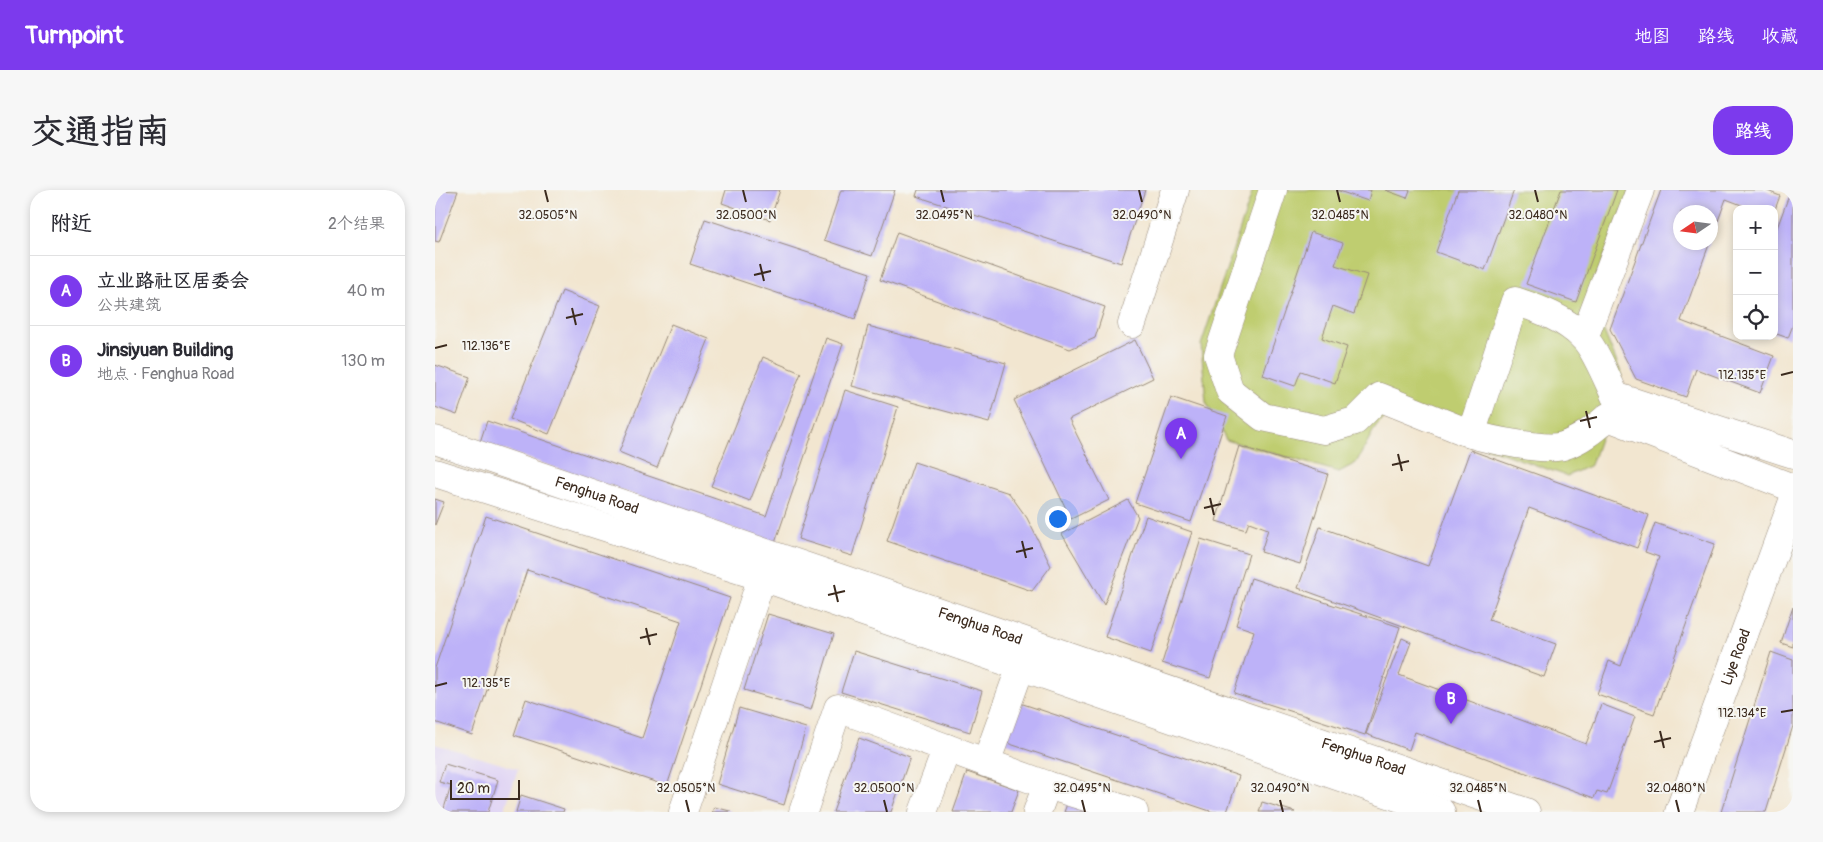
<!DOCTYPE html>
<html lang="zh">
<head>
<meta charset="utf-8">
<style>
	body { margin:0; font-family:Pangolin,"LXGW WenKai TC",sans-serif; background:#f7f7f7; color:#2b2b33 }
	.controls { position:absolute; right:15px; top:15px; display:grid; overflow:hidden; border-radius:10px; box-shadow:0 2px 8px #0003 }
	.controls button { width:45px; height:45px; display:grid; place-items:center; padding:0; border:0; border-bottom:1px solid #e1e1e2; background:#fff; color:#2b2b33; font:25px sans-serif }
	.compass { position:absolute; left:1238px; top:15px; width:45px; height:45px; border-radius:50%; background:#fff; box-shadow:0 2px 8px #0003; rotate:257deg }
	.scale { position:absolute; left:15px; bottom:12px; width:70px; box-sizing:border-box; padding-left:5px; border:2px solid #3b2a1e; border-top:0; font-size:14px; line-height:18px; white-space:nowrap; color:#3b2a1e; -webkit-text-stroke:4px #f6f6f2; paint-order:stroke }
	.you { position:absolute; left:622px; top:328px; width:18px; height:18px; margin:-12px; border:4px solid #fff; border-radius:50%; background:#1a73e8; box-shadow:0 0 0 8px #1a73e833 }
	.badge { display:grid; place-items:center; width:32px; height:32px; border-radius:50%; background:#7c3aed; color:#fff; font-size:16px; font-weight:700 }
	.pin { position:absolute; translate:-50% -41px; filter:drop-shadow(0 1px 2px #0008) }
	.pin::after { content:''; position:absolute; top:26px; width:18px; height:15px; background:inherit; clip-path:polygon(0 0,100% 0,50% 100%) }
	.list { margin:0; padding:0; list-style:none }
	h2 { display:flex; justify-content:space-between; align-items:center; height:65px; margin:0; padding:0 20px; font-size:21px }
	h2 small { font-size:16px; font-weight:400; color:#7c7c81 }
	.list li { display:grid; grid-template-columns:32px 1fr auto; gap:15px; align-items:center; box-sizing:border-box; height:70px; padding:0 20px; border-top:1px solid #e1e1e2 }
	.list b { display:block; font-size:19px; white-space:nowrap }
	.list p { margin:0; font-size:16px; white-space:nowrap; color:#7c7c81 }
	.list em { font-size:16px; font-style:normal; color:#7c7c81 }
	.icon { flex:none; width:28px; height:28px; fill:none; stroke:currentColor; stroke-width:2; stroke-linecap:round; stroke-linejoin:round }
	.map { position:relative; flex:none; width:1358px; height:622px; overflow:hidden; border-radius:20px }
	header { display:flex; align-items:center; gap:30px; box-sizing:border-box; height:70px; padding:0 25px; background:#7c3aed; color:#fff }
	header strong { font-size:24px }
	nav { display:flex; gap:28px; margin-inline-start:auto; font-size:18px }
	.intro { display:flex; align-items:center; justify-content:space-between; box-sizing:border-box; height:120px; padding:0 30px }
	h1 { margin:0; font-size:35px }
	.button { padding:12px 22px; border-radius:20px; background:#7c3aed; color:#fff; font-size:18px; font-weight:700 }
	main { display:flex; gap:30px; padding:0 30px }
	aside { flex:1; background:#fff; border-radius:20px; box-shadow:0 2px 8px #0003 }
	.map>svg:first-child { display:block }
</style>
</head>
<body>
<header>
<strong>Turnpoint</strong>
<nav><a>地图</a><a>路线</a><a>收藏</a></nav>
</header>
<div class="intro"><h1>交通指南</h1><a class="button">路线</a></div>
<main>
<aside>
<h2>附近<small>2个结果</small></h2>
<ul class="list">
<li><span class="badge">A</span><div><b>立业路社区居委会</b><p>公共建筑</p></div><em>40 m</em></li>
<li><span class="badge">B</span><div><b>Jinsiyuan Building</b><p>地点 · Fenghua Road</p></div><em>130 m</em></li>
</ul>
</aside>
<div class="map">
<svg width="1358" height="622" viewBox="0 0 1358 622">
	<rect width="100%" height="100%" fill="#f6f6f2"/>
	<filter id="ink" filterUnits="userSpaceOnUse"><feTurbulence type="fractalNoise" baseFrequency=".02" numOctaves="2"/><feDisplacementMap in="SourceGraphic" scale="10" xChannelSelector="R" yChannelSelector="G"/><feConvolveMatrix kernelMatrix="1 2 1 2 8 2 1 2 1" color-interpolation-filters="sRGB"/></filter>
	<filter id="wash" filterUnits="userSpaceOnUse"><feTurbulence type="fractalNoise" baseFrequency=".0096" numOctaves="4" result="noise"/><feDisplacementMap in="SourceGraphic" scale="20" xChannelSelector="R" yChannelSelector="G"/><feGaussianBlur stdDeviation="1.12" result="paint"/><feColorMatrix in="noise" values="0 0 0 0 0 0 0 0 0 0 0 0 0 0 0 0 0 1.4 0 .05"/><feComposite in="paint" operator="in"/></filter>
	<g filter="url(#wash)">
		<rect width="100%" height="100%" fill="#f2e6d0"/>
		<path fill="#e0d4f4" d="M0 554 83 579 69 622H0Z"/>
		<path fill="#bfcd6f" stroke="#7d7c46" d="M818 0H1195L1154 105 1187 185 1156 275 1132 286 954 223 941 236 921 273 904 282 791 250 771 212 766 155Z"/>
		<g id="blocks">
			<path fill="#bdb2f8" d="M0 0 23 1 4 52 0 51Z
				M291 0H345L335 30 287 13Z
				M406 0H460L437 66 389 50Z
				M483 0H710L686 73 481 6Z
				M901 0H936L933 11Z
				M950 0H975L972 8Z
				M1023 0H1079L1050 80 1001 62Z
				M1126 0H1182L1141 112 1091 94Z
				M1226 0H1330L1345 6 1339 22V19H1317L1291 9 1276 50V22H1246V52H1275L1246 131 1339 166 1325 203 1261 179 1251 207 1201 189 1175 139Z
				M1356 0H1358V135L1353 148 1339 143V46Z
				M270 29 435 83 420 129 255 74Z
				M462 42 670 117 660 148 635 159 445 90Z
				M876 42 908 53 900 75 932 85 919 124 898 116 887 148 912 157 900 193 866 181 860 196 828 185Z
				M127 101 165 116 114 244 75 229Z
				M236 134 274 149 222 278 184 262Z
				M433 136 571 173 554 233 417 196Z
				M391 148 408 154 340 353 45 252 52 231 331 326Z
				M700 150 718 188 634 229 674 310 636 329 579 210Z
				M328 167 366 183 315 311 276 296Z
				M0 175 35 187 22 225 0 217Z
				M410 200 463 217 417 366 363 349Z
				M736 207 792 226 756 332 700 313Z
				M804 256 893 284 865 374 826 362 833 339 814 332 811 340 781 331Z
				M1035 260 1214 325 1202 358 1094 318 1054 430 1121 454 1109 487 863 398 885 337 993 376Z
				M479 272 574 303 592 328 616 376 597 401 452 351Z
				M0 309 9 312 0 335Z
				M693 310 703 327 669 415 627 344Z
				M51 326 295 408 232 596 79 545 91 509 207 548 246 431 92 380 37 545 0 532V478Z
				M711 326 757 342 716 463 670 447Z
				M1220 333 1280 354 1219 524 1162 504 1174 471 1186 476 1224 367 1210 362Z
				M766 349 814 364 775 488 727 473Z
				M816 388 965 437 930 545 799 503 819 441 801 435Z
				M1358 416V457L1346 453Z
				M333 424 399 444 376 520 309 500Z
				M967 448 976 452 964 485 1151 554 1166 514 1200 527 1172 604 1162 601 1159 608 980 542 974 560 931 544Z
				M419 461 547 501 535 542 406 502Z
				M1336 462 1358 470V536L1331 622H1286Z
				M579 511 804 586 792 622H778L566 551Z
				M304 518 371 538 349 615 282 594Z
				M424 548 475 567 456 622H398Z
				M10 574 63 590 53 622H8L16 595 4 592Z
				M532 582 584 600 576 622H518Z
				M86 605 129 619 128 622H81Z
				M827 612 860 622H824Z
				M632 614 655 622H629Z
				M279 617 295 621V622H277Z"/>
		</g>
	</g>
	<g filter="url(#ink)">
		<use href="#blocks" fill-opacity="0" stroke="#968877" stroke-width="1"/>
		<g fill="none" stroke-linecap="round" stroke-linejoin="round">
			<g stroke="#968877" stroke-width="29">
				<g id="minor">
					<path d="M838 0 783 165 795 201 828 227 889 240 920 231 944 207 1036 244"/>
					<path d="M697 134 740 0"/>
					<path d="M1149 148 1205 0"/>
					<path id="s1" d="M0 250 1091 622"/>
					<path d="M1358 264 1180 206C1173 191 1160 159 1149 148 1131 129 1104 119 1080 111L1036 244C1055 250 1110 261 1128 256 1146 250 1159 239 1173 227L1358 298"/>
					<path d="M0 283 327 387 1006 622"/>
					<path d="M551 573 586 476"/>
					<path d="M612 595 699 622"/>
					<path d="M248 622 327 387"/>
					<path d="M368 622 403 518 612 595 602 622"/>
					<path d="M488 622 512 558"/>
					<path id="s2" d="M1244 622 1358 311"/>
				</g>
			</g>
			<use href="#minor" stroke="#fff" stroke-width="28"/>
		</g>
	</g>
	<path fill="none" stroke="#3b2a1e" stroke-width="2" d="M110 0 113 12M308 0 311 12M506 0 509 12M704 0 707 12M902 0 905 12M1100 0 1103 12M325 74 329 91M319 85 336 81M137 118 141 135M131 128 148 124M0 158 12 155M1346 185 1358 182M1151 221 1155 238M1145 231 1162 227M963 264 967 281M957 275 974 271M775 308 779 325M769 318 786 314M587 351 591 368M581 362 598 358M399 395 403 412M393 405 410 401M211 438 215 455M205 448 222 444M0 496 12 493M1346 522 1358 520M1225 541 1229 558M1219 552 1236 548M251 610 254 622M449 610 452 622M647 610 650 622M845 610 848 622M1043 610 1046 622M1241 610 1244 622"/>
	<g text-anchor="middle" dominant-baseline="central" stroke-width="4" stroke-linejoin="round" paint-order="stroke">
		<g font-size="15" fill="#3b2a1e" stroke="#f6f6f2">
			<text stroke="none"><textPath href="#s1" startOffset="171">Fenghua Road</textPath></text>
			<text stroke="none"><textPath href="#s1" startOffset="576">Fenghua Road</textPath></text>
			<text stroke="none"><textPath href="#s2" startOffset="165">Liye Road</textPath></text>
			<text stroke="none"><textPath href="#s1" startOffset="981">Fenghua Road</textPath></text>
		</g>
	</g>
	<g font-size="12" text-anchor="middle" fill="#3b2a1e" stroke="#f6f6f2" stroke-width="4" stroke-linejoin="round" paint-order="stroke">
		<text x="113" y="29">32.0505°N</text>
		<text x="311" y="29">32.0500°N</text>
		<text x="509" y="29">32.0495°N</text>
		<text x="707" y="29">32.0490°N</text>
		<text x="905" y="29">32.0485°N</text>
		<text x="1103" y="29">32.0480°N</text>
		<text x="51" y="160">112.136°E</text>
		<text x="1307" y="189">112.135°E</text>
		<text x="51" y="497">112.135°E</text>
		<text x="1307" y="527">112.134°E</text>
		<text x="251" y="602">32.0505°N</text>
		<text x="449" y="602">32.0500°N</text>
		<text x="647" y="602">32.0495°N</text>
		<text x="845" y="602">32.0490°N</text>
		<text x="1043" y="602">32.0485°N</text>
		<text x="1241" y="602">32.0480°N</text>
	</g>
</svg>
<div class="controls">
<button>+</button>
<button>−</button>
<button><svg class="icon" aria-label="locate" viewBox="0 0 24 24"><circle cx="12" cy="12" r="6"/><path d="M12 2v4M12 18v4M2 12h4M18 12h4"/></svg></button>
</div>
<svg class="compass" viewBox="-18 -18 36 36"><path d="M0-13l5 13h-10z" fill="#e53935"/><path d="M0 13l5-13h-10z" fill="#7c7c81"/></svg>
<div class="scale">20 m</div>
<div class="you"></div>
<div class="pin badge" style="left:746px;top:269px">A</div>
<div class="pin badge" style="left:1016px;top:534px">B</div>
</div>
</main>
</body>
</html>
